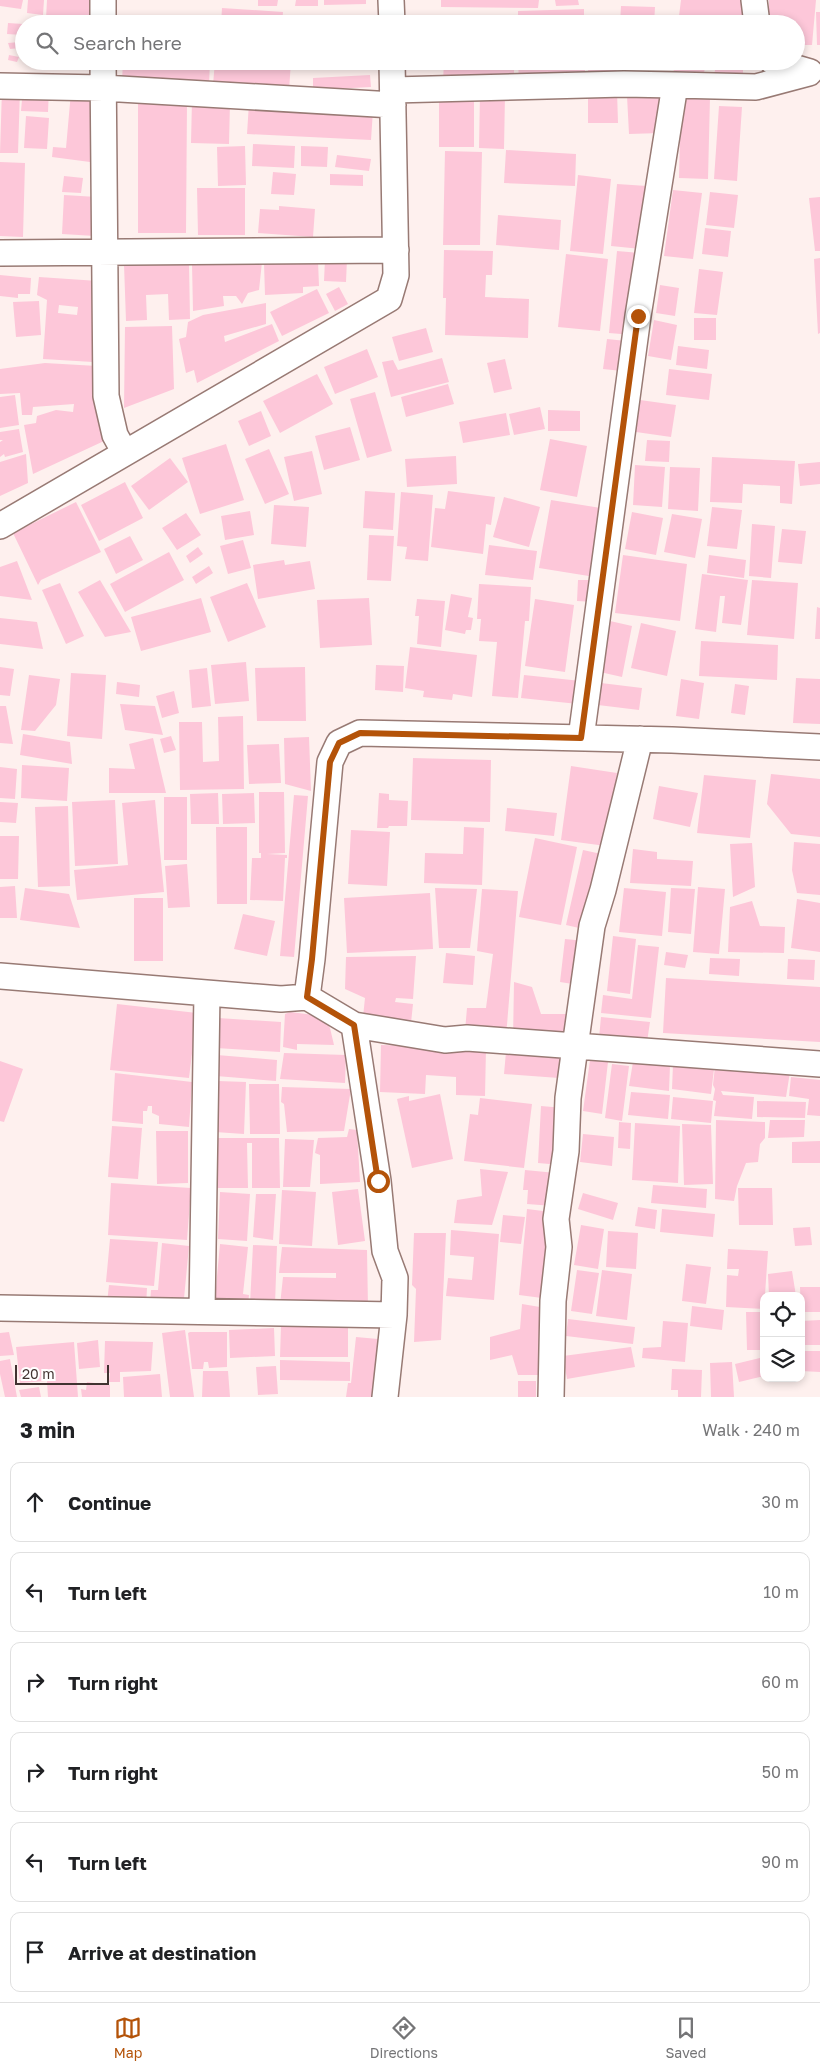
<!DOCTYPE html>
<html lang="en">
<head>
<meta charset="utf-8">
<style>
	body { margin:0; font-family:"Golos Text",sans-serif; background:#f6f6f6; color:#202124 }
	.controls { position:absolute; right:15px; bottom:15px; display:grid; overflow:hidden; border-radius:10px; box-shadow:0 2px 8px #0003 }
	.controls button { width:45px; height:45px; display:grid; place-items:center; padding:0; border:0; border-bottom:1px solid #e0e0e0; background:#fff; color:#202124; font:25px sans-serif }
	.scale { position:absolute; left:15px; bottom:12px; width:94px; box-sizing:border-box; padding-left:5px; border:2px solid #413331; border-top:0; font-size:14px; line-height:18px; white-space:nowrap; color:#413331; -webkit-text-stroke:4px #fff; paint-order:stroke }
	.stop { position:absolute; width:15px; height:15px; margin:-11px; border:4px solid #b45309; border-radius:50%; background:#fff }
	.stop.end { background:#b45309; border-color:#fff; box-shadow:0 1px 5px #0008 }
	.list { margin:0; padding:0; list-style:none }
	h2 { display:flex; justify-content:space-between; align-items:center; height:65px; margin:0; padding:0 20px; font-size:21px }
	h2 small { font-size:16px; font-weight:400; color:#757577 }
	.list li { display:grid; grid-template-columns:32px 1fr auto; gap:15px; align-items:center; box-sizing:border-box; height:80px; margin:0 10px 10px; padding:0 10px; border:1px solid #e0e0e0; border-radius:10px }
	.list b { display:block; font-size:19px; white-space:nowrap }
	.list em { font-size:16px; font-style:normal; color:#757577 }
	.icon { flex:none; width:28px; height:28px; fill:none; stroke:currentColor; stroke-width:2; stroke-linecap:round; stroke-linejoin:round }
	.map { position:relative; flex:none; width:820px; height:1397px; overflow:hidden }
	.search { position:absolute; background:#fff; box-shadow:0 2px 8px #0003; left:15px; right:15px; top:15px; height:55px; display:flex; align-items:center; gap:12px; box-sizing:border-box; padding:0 18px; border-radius:28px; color:#757577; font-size:19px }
	.sheet { height:605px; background:#fff }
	nav { display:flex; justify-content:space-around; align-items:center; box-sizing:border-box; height:70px; border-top:1px solid #e0e0e0; background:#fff; font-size:14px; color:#757577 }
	nav a { display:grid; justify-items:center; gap:2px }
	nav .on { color:#b45309 }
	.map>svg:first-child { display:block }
</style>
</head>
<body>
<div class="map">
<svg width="820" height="1397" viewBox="0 0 820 1397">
	<rect width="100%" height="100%" fill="#fef0ee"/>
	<path fill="#fdc7d9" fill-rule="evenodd" d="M0 0H23L21 9 0 6Z
		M28 0H44L43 15 27 13Z
		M47 0H90V19H46Z
		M258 0H278L277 6H258Z
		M296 0H318V6H295Z
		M324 0H366V4L324 5Z
		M441 0H539L538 8 441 7Z
		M555 0H578L579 5 556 6Z
		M681 0H744L741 21 707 20V24H678Z
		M769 0H816L812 45H796V21L791 20 790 24H769Z
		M621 6 655 7 654 24H620Z
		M222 8 283 12 282 24H221Z
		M584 9V24H518V11Z
		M816 12H820V45H817Z
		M513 16V24H444V19Z
		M125 19 198 22V24H125Z
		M8 23 23 24 22 35 7 34Z
		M19 42 20 48 10 49 8 43Z
		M9 55 19 57 17 62 8 60Z
		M123 61H210L209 85 122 81Z
		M215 61H291L289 91 213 85Z
		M444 61H514V80L443 82Z
		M518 61H585V79L519 81Z
		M588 61H617L616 78 588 77Z
		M675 61H699L698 65 705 68 702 81 673 76Z
		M702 61H743V77L714 76 716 64Z
		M370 75 371 87 313 90V78Z
		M23 88 49 89 48 112 21 111Z
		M2 89 20 90 18 153H0Z
		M588 91H617L618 123H588Z
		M71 92 96 94 90 162 52 157 53 147 66 148Z
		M480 94 505 95 504 149 479 148Z
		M439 95H474V147H439Z
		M659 95 661 133 629 134 627 96Z
		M681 96 710 97 708 179 679 178Z
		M192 100 230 102 229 144 191 143Z
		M138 103H187L186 233H138Z
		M249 103 373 110 371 140 247 134Z
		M719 106 742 107 737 181 714 179Z
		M26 116 49 118 47 149 24 148Z
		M253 144 295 146 294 168 252 166Z
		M245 146 246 185 218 186 217 147Z
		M301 146 328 147 327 167 301 166Z
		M506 150 576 154 575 186 504 183Z
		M445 151 482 152 480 245H443Z
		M337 155 371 159 369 171 335 167Z
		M0 162 25 163 23 237 0 236Z
		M273 172 296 174 294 195 271 194Z
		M330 174 363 175V186L330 185Z
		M578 175 611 179 603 254 570 251Z
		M64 176 83 178 81 193 62 192Z
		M617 184 647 186 641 249 611 246Z
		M197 188H245V235H198Z
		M673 190 702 193 693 259 664 256Z
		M710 192 738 195 734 228 706 225Z
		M64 195 97 197 95 236 62 234Z
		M820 197V251H815L809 198Z
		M279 206 315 209 313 237 258 233 260 209 279 210Z
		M498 215 561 220 559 250 496 245Z
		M705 228 731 231 728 257 702 254Z
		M444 250 493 251 492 275H486L485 297 529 299 528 338 445 335 446 298H443Z
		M617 251 640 253 633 335 609 333Z
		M566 254 608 259 600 331 558 327Z
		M820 258V333L818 334 814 259Z
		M325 259H347L346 282 324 281Z
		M318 261 319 286 303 287V293L265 295 264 263Z
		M262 262 259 290 248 293 242 304 236 296H223L224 306 193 311 192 264Z
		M189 263 190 319 169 320 168 294 146 295 147 320 126 321 124 264Z
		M699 269 723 272 717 315 694 313Z
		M0 275 31 278 30 294H18V298L0 296Z
		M39 277 98 281 93 362 43 359 47 300 37 295ZM59 305 78 307 77 315 58 313Z
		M660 285 679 288 675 316 656 313Z
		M339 287 348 304 335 311 326 294Z
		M317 289 329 313 282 336 270 312Z
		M39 301 41 335 16 337 13 302Z
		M266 303V324L224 336 225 342 272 324 279 341 197 383 194 370 186 373 179 339 186 337 188 322 203 315Z
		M694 318H716V340H694Z
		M654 320 677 325 671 360 648 356Z
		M172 326 174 389 124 408 125 327Z
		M426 328 433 352 399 361 392 337Z
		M607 339 626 341 622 371 603 369Z
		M678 346 709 350 707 369 676 365Z
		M367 349 378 377 335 394 324 367Z
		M442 358 449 382 391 397 382 362 393 360 398 370Z
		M505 359 512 389 494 393 487 363Z
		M45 363 97 366 104 441 33 474 24 425 36 423 37 416 56 410 73 412 74 404 33 407 32 415H22L20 393 0 394V369Z
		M669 369 712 374 709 400 666 395Z
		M317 374 333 404 280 433 263 401Z
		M448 384 454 404 406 417 401 397Z
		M375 392 392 451 367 458 350 399Z
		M15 395 19 425 0 428V397Z
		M640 400 676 405 671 437 636 432Z
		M540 407 545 429 514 435 509 414Z
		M548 410 580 411V431H548Z
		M261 411 271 436 249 446 238 421Z
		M506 413 510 435 463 443 459 422Z
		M350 427 360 460 324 470 315 436Z
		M19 429 23 452 5 457 4 454 0 457V442L3 440H0V432Z
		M550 439 587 446 577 497 540 490Z
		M647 440 670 441 669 462 645 461Z
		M226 444 244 500 200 514 182 458Z
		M269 449 289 494 265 504 245 459Z
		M312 451 322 494 294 501 284 457Z
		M26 454 28 483 0 496V462Z
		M456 456 457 484 407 487 405 459Z
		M712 457 795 461 792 504 780 503V486L743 484 742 503 710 502Z
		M170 458 188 482 149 510 131 486Z
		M820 462V484L800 486 798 464Z
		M635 465 665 467 662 507 633 505Z
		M670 467 700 468 698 511 668 509Z
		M125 482 143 518 99 541 81 505Z
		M365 491 395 493 393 530 363 528Z
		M448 491 495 497 491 525 486 524 483 554 431 547 435 508 445 509Z
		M401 492 433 495 428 561 405 559 407 547 397 546Z
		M504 497 540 507 529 547 493 537Z
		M551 500 607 509 595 577 539 568Z
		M76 502 101 552 41 580 38 585 13 533Z
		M274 505 309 507 306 547 271 544Z
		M712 507 742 510 737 549 707 546Z
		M250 511 254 535 225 540 221 516Z
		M632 512 663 518 656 555 625 549Z
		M186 513 201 535 177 550 162 528Z
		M672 514 702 519 695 558 664 552Z
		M752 524 775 526 771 578 749 576Z
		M782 529 806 531 802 564 778 562Z
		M369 535 394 536 391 581 367 580Z
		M130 536 143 560 116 574 104 549Z
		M243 540 251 568 228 574 220 546Z
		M489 545 537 551 533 580 485 575Z
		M198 547 203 554 190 563 186 556Z
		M169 552 184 580 125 612 110 584Z
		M623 555 687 564 680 621 615 613Z
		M709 555 746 560 744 578 707 573Z
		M284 560 285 565 310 561 315 589 258 599 253 565Z
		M17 561 32 600 0 596V567Z
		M209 566 213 573 196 584 192 577Z
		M702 574 748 580 741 625 722 623 725 596H720L716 632 695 629Z
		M100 580 131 632 105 637 78 592Z
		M578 580H595L594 602 577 601Z
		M752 580 798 583 794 639 747 635Z
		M60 583 84 636 66 644 42 590Z
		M247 583 266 627 228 642 210 597Z
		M479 584 531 587 529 621H525L518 698 492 696 497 642 479 641 481 619H477Z
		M451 594 472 598 468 617 473 618 471 630H466L465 634 445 630Z
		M201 598 211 632 141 651 131 617Z
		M369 598 372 645 320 648 317 600Z
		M417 599 445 601 441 647 417 644 419 616H415Z
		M535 599 574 605 565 672 525 666Z
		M817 607 820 608V639H815Z
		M0 618 37 622 43 649 0 644Z
		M610 621 632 626 622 677 600 672Z
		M641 623 676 631 667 676 631 668Z
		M701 641 778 645 777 680 699 676Z
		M410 647 477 655 472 697 453 694 452 700 423 697 424 691 405 688Z
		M246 662 249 701 215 704 211 665Z
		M376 665 404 666 403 692 375 690Z
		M0 667 14 669 10 696 0 695Z
		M305 667 306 721H257L255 668Z
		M207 668 211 706 192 708 189 670Z
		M71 673 106 675 102 739 67 736Z
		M29 675 60 679 56 705 35 731 21 730Z
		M524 675 581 681 578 704 521 698Z
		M796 678 820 679V724L793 723Z
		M681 679 704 683 699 719 676 716Z
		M117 682 140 685 139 697 116 694Z
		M601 683 642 688 639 710 598 705Z
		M735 684 749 686 745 715 731 713Z
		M174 691 179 713 162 718 156 696Z
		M120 704 155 706 163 735 125 730Z
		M0 706H6L13 744 0 743Z
		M243 716 244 789 180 790 179 722H202L203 762 219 761 218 717Z
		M23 734 70 742 72 764 20 755Z
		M171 736 176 750 164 753 160 739Z
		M309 737 311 791 285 784 284 738Z
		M153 738 166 793H109V768L135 769 129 744Z
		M279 744 281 783 249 784 247 745Z
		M413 758 491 760 490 822 411 820Z
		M22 765 69 768 67 801 21 798Z
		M571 766 617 773 606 846 561 840Z
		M0 767 17 769 15 799 0 798Z
		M771 774 820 779V837L791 834 767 804Z
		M704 775 756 780 750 838 697 833Z
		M659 786 698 793 690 827 653 819Z
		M259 792H284L285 853 267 854 287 855V858H285L283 901 250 900 252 858H261V853H259Z
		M218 793 219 824H191L190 794Z
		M254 793 255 823 223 824 222 794Z
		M379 793 389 794V800L408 801 407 826H389L388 828H377Z
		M294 795 308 796 294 957 280 956Z
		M164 797H187V860H164Z
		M115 800 118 864 75 866 72 802Z
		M155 800 164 892 77 900 74 870 128 865 122 803Z
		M0 802 18 803 16 823 0 822Z
		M68 806 70 886 38 887 35 807Z
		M507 808 557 813 554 836 505 831Z
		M216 827H247V904H217Z
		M464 827 484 828 482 885 424 883 425 853 463 854Z
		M351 830 390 832 387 886 348 884Z
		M0 836H19L18 879H0Z
		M535 838 577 847 561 925 519 917Z
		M794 842 820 844V895L797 893 792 870Z
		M752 843 755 887 733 897 730 844Z
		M633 849 657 852V859L693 861 691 886 630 883Z
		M583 850 606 855 588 930 566 925Z
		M187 864 190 907 168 908 165 866Z
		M15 886 17 918H0V887Z
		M698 887 725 889 719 954 693 952Z
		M25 888 69 894 80 928 20 920Z
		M435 888 477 889 470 948H439Z
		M624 888 666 892 662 936 619 932Z
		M671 888 695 889 691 934 668 932Z
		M482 889 518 891 506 1037 465 1031 467 1008H486L493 954 477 951Z
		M430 893 433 949 347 953 344 898Z
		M134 898H163V961H134Z
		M797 899 820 903V952L791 948Z
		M752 901 760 926 785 927 784 953 728 952 730 907Z
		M243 914 275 921 267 956 234 949Z
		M613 936 636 939 630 994 607 991Z
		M565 939 585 941 579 985 560 982Z
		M638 945 659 947 651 1018 601 1013 603 995 632 999Z
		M666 952 688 955 685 968 664 965Z
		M446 953 475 956 473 985 443 983Z
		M416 956 413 999 396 998 395 1002 413 1004 411 1023 363 1017 365 998 345 989 346 957Z
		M710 958 740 959 739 976 709 974Z
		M788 959 815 960 814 980 787 979Z
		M666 978 820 987V1042L663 1033Z
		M514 982 532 987 541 1014H571V1041L513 1040Z
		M117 1004 197 1013 189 1078 110 1070Z
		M290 1012 322 1016 330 1028 334 1045 297 1044V1050L283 1047 285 1014Z
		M601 1017 650 1022 647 1042 599 1038Z
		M218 1018 281 1022 280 1052 216 1048Z
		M381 1045 486 1048 485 1096 456 1095V1077L426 1075 425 1094 380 1092Z
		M506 1052 561 1056 559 1078 504 1074Z
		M284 1053 346 1055 345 1083 280 1079Z
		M217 1055 277 1060 276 1081 216 1076Z
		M590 1060 608 1062 602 1114 583 1111Z
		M0 1061 23 1069 4 1122 0 1121Z
		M633 1062 670 1066 669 1091 629 1086Z
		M612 1064 629 1066 622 1121 605 1118Z
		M673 1064 714 1069 711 1094 672 1089Z
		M715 1066 790 1072 786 1097 721 1091 723 1095 754 1097 752 1119 714 1116 716 1101 713 1100 715 1089 713 1085Z
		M115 1073 192 1082 189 1127 159 1124V1116L152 1113V1106H148L147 1111H143V1124L112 1121Z
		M791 1077 820 1080V1116L807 1115 809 1099 789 1096Z
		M218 1081 246 1082 244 1134 215 1132Z
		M249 1084H279L280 1134H250Z
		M282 1087 351 1089 344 1131 287 1132 284 1104 281 1102Z
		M631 1092 670 1095 668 1119 628 1115Z
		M440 1094 453 1159 412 1168 397 1099 409 1096V1101Z
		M673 1097 713 1101 711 1123 671 1119Z
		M480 1098 532 1104 524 1168 464 1161 470 1114 478 1115Z
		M757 1101 806 1102 805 1118 757 1117Z
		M541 1106 564 1108 561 1165 538 1163Z
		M716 1120 765 1122V1138L760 1144 758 1162 746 1163 737 1186 734 1201 715 1199Z
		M770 1120H805L804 1137 768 1138Z
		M619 1122 631 1123 630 1149 618 1148Z
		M635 1123 680 1126 678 1183 632 1180Z
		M682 1124 711 1125 713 1184 684 1185Z
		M112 1126 142 1128 138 1179 108 1177Z
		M349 1129 357 1130 360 1182 320 1184V1155L315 1153 318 1138 347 1137Z
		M156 1131H188V1183L157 1184Z
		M583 1134 614 1137 612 1166 580 1162Z
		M214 1138H279L280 1188H252V1143H247L248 1188H215Z
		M285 1139 314 1140 310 1187H283Z
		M820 1141V1163H792V1142Z
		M480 1169 508 1172 492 1225 454 1223 457 1200 482 1196Z
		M525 1170 556 1173 553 1206 527 1204 528 1190H523Z
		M111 1183 191 1188 187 1240 108 1235Z
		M653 1185 707 1189 706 1208 651 1203Z
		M738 1188H772L773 1225H739Z
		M358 1189 365 1241 338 1245 332 1192Z
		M282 1190 316 1192 312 1246 279 1244Z
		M220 1192 250 1194 247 1241 218 1239Z
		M583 1193 618 1203 613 1220 578 1209Z
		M256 1194H276L273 1240 253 1237Z
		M638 1207 657 1210 655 1229 635 1226Z
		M527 1209 551 1212 542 1298 519 1295Z
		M662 1209 715 1214 713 1237 660 1232Z
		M503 1215 525 1217 521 1244 500 1242Z
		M581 1225 604 1229 598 1269 574 1265Z
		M810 1227 812 1245 795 1246 793 1228Z
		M451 1230 499 1234 494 1300 446 1296 448 1278 472 1280 474 1257 450 1255Z
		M608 1231 638 1233 636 1269 606 1267Z
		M414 1233H446L441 1340 414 1342 416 1289 412 1285Z
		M110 1239 158 1242 154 1286 106 1282Z
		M162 1243 189 1246 183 1309 150 1304 151 1290H158Z
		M220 1244 248 1247 243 1294 249 1295 248 1304 241 1301 215 1298Z
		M253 1245 277 1246 275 1305 250 1304Z
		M282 1247 367 1250 368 1307 280 1305 283 1277 336 1278V1273H279Z
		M728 1249 768 1251 764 1309 726 1307 727 1275 738 1276 739 1269H727Z
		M686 1264 711 1267 706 1304 682 1301Z
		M577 1270 599 1273 592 1314 571 1311Z
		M602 1270 632 1274 627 1320 596 1316Z
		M792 1271 796 1296H769L768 1274Z
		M109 1285 147 1288 146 1307 107 1303Z
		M800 1287H820V1312H801Z
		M522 1304 540 1307V1375H518L512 1355 490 1360V1337L520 1329Z
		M692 1306 724 1310 722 1330 690 1326Z
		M746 1312H764V1350H747Z
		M568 1319 635 1327 633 1344 566 1336Z
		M820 1320V1345H801V1321Z
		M663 1321 688 1323 685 1362 642 1358 643 1348 661 1347Z
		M281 1326 348 1327V1357H280Z
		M274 1328 275 1356 230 1358 229 1330Z
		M185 1330 194 1397H170L162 1333Z
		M9 1332 14 1355 0 1356V1333Z
		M190 1332H227V1367L209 1368 208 1362H204L203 1369H192L188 1333Z
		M356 1337 378 1339 372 1397H346L348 1383H351Z
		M98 1340 100 1367 79 1369 77 1343Z
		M105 1341 153 1342 151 1371 120 1372V1382H109L110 1373H104Z
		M74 1342 78 1397H48L47 1381 20 1383 16 1347Z
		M631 1347 635 1367 567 1379 563 1356Z
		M801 1351H820V1372L801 1371Z
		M764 1357V1376L739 1382 735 1364Z
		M10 1359 17 1397H5L0 1374V1361Z
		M280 1360 350 1362V1381L280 1380Z
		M732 1362 734 1397H711L710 1363Z
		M276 1366 278 1394 258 1395 256 1367Z
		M672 1369 702 1370 701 1397H678V1390H671Z
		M203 1371H228L230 1397H202Z
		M160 1374 162 1397H124L123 1377Z
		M518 1381H536V1397H518Z
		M87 1382 110 1385V1397H82L81 1389 86 1390Z
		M39 1387 41 1397H21L19 1390Z"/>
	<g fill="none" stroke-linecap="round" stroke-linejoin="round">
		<g stroke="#987a74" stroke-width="28">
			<path id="street" d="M391 0 392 24
				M754 0 757 24
				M103 24V0
				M103 61 106 396 115 435 125 453
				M772 61 810 72
				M0 86 103 88 393 105
				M393 90 624 84 675 85
				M0 253 396 250
				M0 526 389 299 396 275 392 61
				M581 738 638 316 675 85 756 87 809 73
				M0 976 281 999 307 997 312 959 330 762 339 743 360 733 672 740 820 747
				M307 997 354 1025 378 1181 385 1251 395 1278 394 1315 385 1397
				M354 1025 445 1040 467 1038 820 1064
				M0 1308 394 1315
				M202 1311 207 993
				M551 1397 553 1301 559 1247 556 1219 566 1151 568 1098 575 1047 592 926 603 890 640 739"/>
		</g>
		<use href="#street" stroke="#fff" stroke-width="25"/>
	</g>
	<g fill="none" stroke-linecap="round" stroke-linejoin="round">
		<path stroke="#b45309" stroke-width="6" d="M378 1181 354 1025 307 997 312 959 330 762 339 743 360 733 581 738 638 316"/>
	</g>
</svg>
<div class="controls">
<button><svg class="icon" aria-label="locate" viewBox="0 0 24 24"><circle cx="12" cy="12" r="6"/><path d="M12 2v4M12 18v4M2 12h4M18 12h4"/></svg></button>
<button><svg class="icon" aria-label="layers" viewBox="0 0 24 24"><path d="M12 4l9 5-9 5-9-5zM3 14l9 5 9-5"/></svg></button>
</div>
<div class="scale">20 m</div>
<div class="stop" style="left:378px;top:1181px"></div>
<div class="stop end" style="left:638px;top:316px"></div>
<div class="search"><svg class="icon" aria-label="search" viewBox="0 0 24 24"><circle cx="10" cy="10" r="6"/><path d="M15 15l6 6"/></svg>Search here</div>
</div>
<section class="sheet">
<h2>3 min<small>Walk · 240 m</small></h2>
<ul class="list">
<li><svg class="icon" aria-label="ahead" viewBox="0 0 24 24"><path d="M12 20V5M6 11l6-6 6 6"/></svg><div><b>Continue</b></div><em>30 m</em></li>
<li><svg class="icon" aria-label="left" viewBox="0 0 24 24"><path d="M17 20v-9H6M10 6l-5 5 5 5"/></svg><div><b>Turn left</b></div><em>10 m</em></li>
<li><svg class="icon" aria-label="right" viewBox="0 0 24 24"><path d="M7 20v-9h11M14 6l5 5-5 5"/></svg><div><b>Turn right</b></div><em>60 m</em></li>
<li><svg class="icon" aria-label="right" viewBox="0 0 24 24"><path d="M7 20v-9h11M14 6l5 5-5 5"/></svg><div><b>Turn right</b></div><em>50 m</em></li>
<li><svg class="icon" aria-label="left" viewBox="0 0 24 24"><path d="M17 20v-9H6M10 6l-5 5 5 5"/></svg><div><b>Turn left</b></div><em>90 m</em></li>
<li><svg class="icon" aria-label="arrive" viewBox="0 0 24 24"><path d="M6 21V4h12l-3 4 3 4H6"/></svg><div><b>Arrive at destination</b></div></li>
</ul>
</section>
<nav>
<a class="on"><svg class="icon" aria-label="map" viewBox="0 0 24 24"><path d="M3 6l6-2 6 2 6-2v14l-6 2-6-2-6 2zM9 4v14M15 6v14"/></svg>Map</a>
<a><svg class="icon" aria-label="directions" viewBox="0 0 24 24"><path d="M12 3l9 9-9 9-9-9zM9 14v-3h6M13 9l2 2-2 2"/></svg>Directions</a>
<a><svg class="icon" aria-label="saved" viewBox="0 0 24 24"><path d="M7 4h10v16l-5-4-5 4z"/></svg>Saved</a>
</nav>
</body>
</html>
